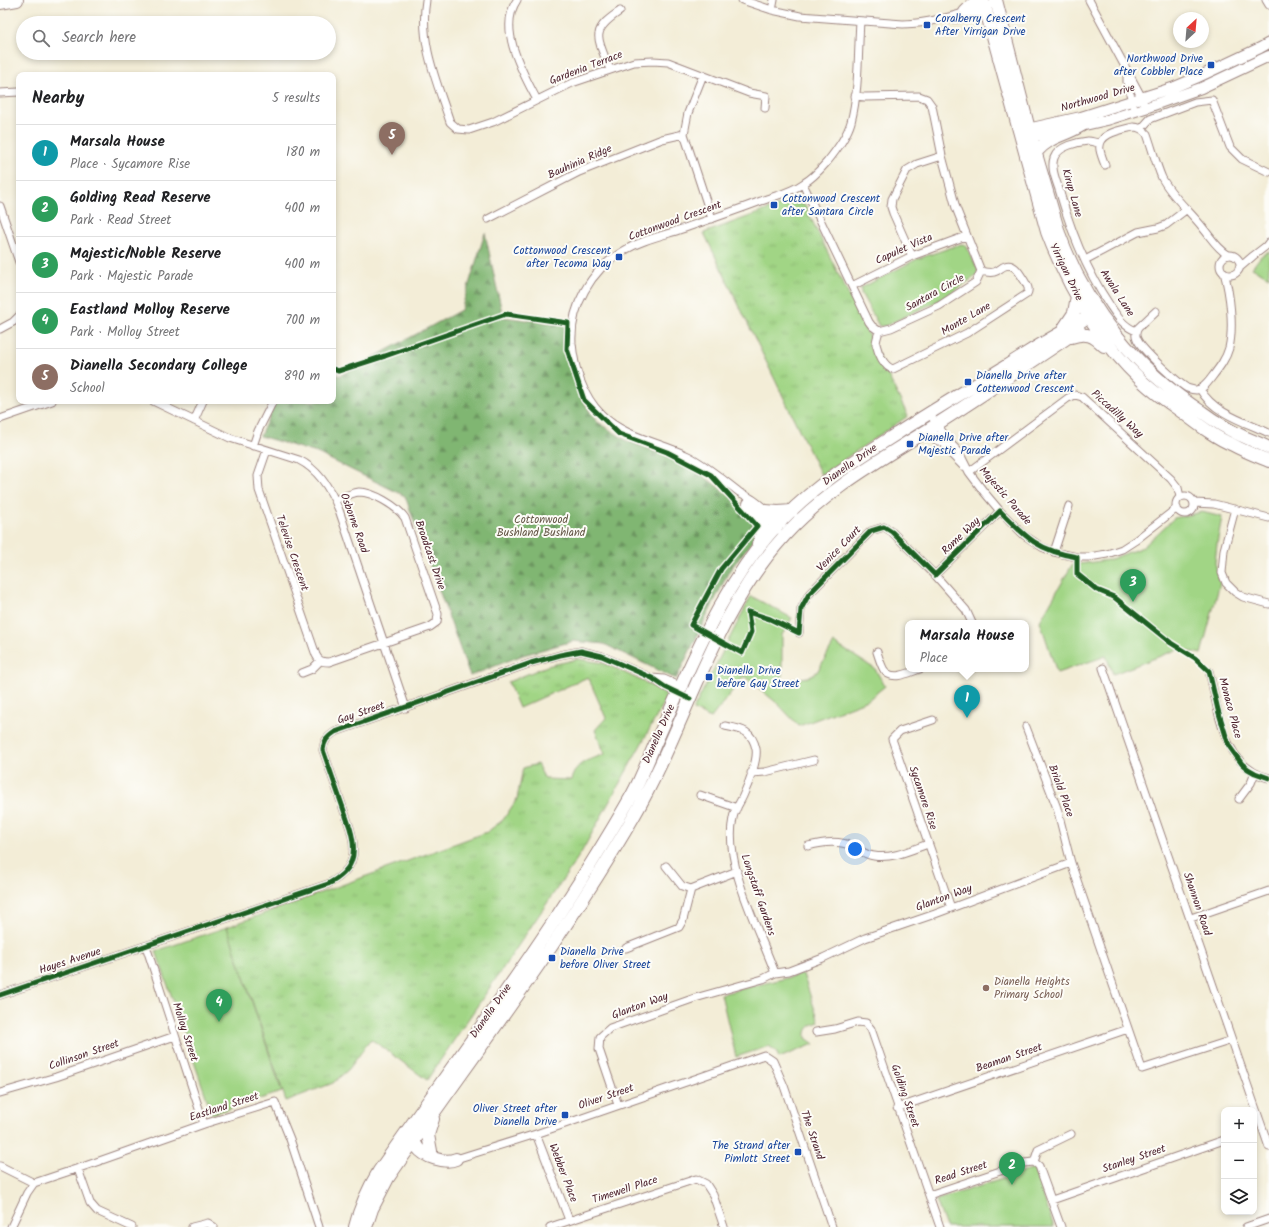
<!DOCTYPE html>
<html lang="en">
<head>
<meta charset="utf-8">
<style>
	body { margin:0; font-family:Kalam,sans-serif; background:#f6f6f6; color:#202124 }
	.controls { position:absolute; right:12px; bottom:12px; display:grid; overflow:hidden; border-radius:8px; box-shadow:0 2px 6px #0003 }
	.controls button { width:36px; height:36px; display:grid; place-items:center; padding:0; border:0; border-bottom:1px solid #e0e0e0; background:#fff; color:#202124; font:20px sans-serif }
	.compass { position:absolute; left:1173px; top:12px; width:36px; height:36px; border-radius:50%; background:#fff; box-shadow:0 2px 6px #0003; rotate:26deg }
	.you { position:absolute; left:855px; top:849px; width:14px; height:14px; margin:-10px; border:3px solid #fff; border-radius:50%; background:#1a73e8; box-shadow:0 0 0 6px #1a73e833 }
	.badge { display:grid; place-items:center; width:26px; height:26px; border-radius:50%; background:#c8321e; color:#fff; font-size:13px; font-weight:700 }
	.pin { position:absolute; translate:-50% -33px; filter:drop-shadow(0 1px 2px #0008) }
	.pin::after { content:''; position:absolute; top:21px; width:14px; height:12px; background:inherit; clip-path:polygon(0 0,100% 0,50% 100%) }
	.popup { position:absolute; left:905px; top:620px; width:124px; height:52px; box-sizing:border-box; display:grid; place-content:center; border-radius:8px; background:#fff; filter:drop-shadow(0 1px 3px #0005); font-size:13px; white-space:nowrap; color:#757577 }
	.popup b { font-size:15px; color:#202124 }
	.popup::after { content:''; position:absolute; left:50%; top:100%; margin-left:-8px; border:8px solid transparent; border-top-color:#fff }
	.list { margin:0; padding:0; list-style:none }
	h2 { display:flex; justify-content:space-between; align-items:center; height:52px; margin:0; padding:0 16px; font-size:17px }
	h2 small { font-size:13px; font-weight:400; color:#757577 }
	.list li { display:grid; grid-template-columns:26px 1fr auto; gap:12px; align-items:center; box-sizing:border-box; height:56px; padding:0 16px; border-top:1px solid #e0e0e0 }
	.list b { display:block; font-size:15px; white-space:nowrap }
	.list p { margin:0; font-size:13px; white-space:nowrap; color:#757577 }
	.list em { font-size:13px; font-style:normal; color:#757577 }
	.icon { flex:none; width:22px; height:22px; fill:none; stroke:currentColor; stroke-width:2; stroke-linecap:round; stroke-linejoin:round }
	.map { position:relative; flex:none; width:1269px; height:1227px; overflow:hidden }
	.search { position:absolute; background:#fff; box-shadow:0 2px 6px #0003; left:16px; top:16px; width:320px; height:44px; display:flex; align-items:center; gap:10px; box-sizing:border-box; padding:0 14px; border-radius:22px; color:#757577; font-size:15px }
	.panel { position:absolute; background:#fff; box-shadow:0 2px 6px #0003; left:16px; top:72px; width:320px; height:332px; border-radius:8px }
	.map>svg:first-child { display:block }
</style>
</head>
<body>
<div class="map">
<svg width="1269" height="1227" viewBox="0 0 1269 1227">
	<defs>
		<pattern id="grass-tufts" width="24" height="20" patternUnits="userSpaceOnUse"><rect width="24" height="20" fill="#a1d585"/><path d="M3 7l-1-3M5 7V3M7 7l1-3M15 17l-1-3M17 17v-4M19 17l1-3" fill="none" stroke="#8cb673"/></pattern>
		<pattern id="forest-firs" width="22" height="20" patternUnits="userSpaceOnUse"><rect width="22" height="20" fill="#80b672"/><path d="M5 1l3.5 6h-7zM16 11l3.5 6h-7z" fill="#6b935e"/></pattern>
	</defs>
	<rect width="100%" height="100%" fill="#fdfcf7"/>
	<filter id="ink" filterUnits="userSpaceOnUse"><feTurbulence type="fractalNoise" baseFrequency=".025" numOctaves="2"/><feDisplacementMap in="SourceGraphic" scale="8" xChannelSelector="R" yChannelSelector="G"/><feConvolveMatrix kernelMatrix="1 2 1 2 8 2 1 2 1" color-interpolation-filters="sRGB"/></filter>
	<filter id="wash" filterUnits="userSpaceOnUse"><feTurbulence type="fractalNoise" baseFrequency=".012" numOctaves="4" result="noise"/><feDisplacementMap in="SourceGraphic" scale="16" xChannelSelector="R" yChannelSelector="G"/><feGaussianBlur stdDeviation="0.9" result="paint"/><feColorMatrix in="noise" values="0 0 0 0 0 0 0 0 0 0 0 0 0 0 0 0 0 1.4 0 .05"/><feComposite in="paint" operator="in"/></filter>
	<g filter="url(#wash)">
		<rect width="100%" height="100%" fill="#f3edd7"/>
		<path fill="url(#grass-tufts)" stroke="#767a58" d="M797 200 805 206 908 416 821 475 704 233 791 201Z
			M578 659 604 663 669 694 581 853 427 1080 371 1039 349 1069 333 1083 286 1101 227 927 487 832 503 820 517 799 523 768 537 764 545 779 571 780C577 760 588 761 605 754L595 730 606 718 588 677 519 708 508 682 547 666Z"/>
		<path fill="url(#forest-firs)" stroke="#656a4e" d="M485 233 503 317 566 325 562 342 580 396 596 421 627 441 674 459 697 471 766 524 729 571 676 679 604 644 573 641 523 655 470 676 405 496 317 453 260 436 276 401H333V373L339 376 461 310Z"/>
		<path fill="#a1d585" stroke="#767a58" d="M961 244 966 245 978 270 976 276 942 299 885 326H879L861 293V288L917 259Z
			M1269 251V277L1252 268 1261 256Z
			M1202 512 1222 517 1217 544 1215 563 1220 583 1201 654 1179 649 1113 674 1106 656 1057 673 1040 621 1072 565 1108 560 1143 547 1174 518Z
			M751 596 792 618 782 635V681L808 677 817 672 834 643 875 669 885 686 868 700 799 726 778 704 744 676 711 718 693 710Z
			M227 927 282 1092 212 1114 156 951Z
			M803 974 819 1022C810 1025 805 1028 806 1038L814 1044 779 1058 776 1051 769 1046 736 1057 721 994Z
			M1034 1169 1054 1227H946L936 1200Z"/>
	</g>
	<g filter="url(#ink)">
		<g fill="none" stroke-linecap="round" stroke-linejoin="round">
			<g stroke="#9e8681" stroke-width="9">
				<path id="street" d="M426 0C419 43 437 82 450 122L458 129 469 130 493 122 572 83 634 62 653 61 668 62 749 93 766 96 765 108
					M517 0C497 29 523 73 537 100
					M742 0 772 10 800 16 903 24C938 23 964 12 997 3
					M1089 0 1142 98 1145 108
					M1266 0 1269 5
					M772 10 774 0
					M948 19H958L989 11
					M610 70C607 61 597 42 599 34 600 24 613 16 620 11
					M1127 73V82L1133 105
					M703 75 688 113 684 134 712 219
					M0 93 19 92
					M1141 129 1150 119 1195 102 1212 100 1230 147 1242 159 1269 172
					M1100 143C1096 143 1092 141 1088 141 1078 142 1058 146 1054 158 1050 170 1058 184 1061 196 1072 234 1087 271 1109 304 1117 316 1123 326 1136 331
					M1105 165C1103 160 1101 155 1100 150 1097 133 1121 130 1133 127 1139 127 1143 129 1147 134 1152 148 1156 164 1162 178 1172 197 1190 211 1203 228 1213 240 1215 246 1228 255
					M803 184 869 322 872 326 879 331 891 328 939 306 976 282 981 271 956 208 942 156 932 106 927 99 919 96 865 97 855 96
					M0 206 19 262
					M488 219 579 172 662 139 684 134
					M1220 265a10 10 0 1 1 20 0a10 10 0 1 1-20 0Z
					M912 256 893 213 891 207 892 199 907 170 917 164 942 156
					M1085 260 1138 232 1158 228 1166 225 1187 209
					M1239 268 1253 256 1266 246 1269 242
					M852 286 912 256 966 236
					M1156 311 1138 328C1136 331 1135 335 1137 339 1141 349 1177 382 1187 388 1190 389 1193 390 1196 390 1204 389 1208 382 1212 377 1219 368 1226 359 1229 348 1234 326 1230 294 1224 272
					M0 329 13 322 19 316
					M879 331C878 335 876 340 876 344 878 353 884 367 893 369L967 333 1027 294C1030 289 1027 285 1024 280 1020 274 1014 262 1005 266 1001 267 999 271 994 272 990 273 985 272 981 271
					M1200 389C1213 413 1245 422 1269 433
					M153 401 230 438 299 460C319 470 331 490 339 510L406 708
					M929 413 951 444 959 452 969 472 984 492 1000 511 1024 535 1042 547 1054 552 1077 557H1089L1107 554 1122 549 1136 540 1177 508
					M0 419 52 401
					M194 421 203 401
					M940 437 950 453 963 466
					M253 446 258 431 273 401
					M267 450 258 476 259 490 316 655C319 661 322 662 329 662L430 627 437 622 438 614 405 518C397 506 373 492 359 492 351 493 343 497 335 500
					M969 472 1068 398 1075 395 1082 397 1171 479 1178 488 1180 497
					M1176 505a9 9 0 1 1 18 0a9 9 0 1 1-18 0Z
					M1194 503 1214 504 1269 518
					M1235 509 1224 550 1222 573 1226 583 1235 592 1243 597 1269 604
					M760 514 778 530
					M782 525C772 516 763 506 752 499 748 496 743 495 739 492 722 479 706 465 688 456 658 441 625 438 601 414 583 396 574 368 572 343 570 307 591 270 622 252 637 242 656 237 673 232 702 222 732 212 761 201 775 196 792 192 804 183 813 178 820 170 827 162 836 151 847 136 851 122 859 92 858 53 860 21
					M1054 552 1069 506
					M935 575 1000 511
					M799 633 801 609 809 594 871 531 884 527 892 532 935 575 966 610 972 623
					M877 652C879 658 881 665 884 670 892 682 910 672 920 669
					M1103 668 1269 1147
					M1209 671C1219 710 1222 767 1269 778
					M302 673 312 669 320 661
					M652 678 664 679 684 688
					M933 720 900 731 892 739 951 908
					M725 726C741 729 752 730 756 749 758 760 748 785 743 796 740 803 734 810 733 818 723 864 759 929 775 973
					M1026 727 1057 808 1071 863 1142 1069 1232 1040
					M751 773 765 772 814 760
					M700 795 737 808
					M1239 799 1251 783 1255 773
					M808 846C824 842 839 840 854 847 861 851 866 855 874 856 892 859 911 850 928 844
					M666 866 682 886 691 889
					M691 889 737 871
					M1191 918 1269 891
					M146 946 204 1124
					M626 948 679 927 683 920 691 889
					M0 995 328 884C353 871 358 855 350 828L323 750C324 741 327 737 335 732L531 663 560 655 581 651 602 656 652 678 665 687 690 699
					M816 1032 835 1029 858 1022 866 1023 871 1029 940 1227
					M0 1093 56 1077 175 1036
					M618 1105 599 1049 600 1037 610 1028 695 998 763 979 775 973 789 971 823 958 865 938 935 914 1071 863
					M897 1108 1128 1029
					M536 1134 569 1220
					M456 1159 536 1134 764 1055 773 1061 784 1086 832 1227
					M1034 1162 1038 1150 1071 1134
					M0 1166 34 1183
					M78 1169 90 1203 97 1211 132 1227
					M929 1195 1024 1163 1034 1162 1039 1166 1041 1172 1061 1227
					M1052 1200 1224 1140
					M11 1227 27 1193 34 1183 85 1166 204 1124 275 1102 290 1139 319 1227
					M192 1227 208 1223 214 1227
					M550 1227 696 1179 706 1184 713 1195 724 1227
					M1246 1227 1269 1219"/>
			</g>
			<g stroke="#9e8681" stroke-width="12">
				<path id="secondary" d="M1023 130 1081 117 1172 88 1196 78 1260 48 1269 43
					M1024 139 1107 120 1145 108 1201 88 1269 56"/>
			</g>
			<g stroke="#9e8681" stroke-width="14">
				<path id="primary" d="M983 0 1047 232C1068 287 1098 340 1141 380 1153 392 1168 402 1182 412 1198 424 1214 437 1233 445 1244 451 1257 456 1269 461
					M996 0 1031 137 1059 233C1086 308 1136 369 1202 412 1213 420 1225 428 1238 434 1248 439 1259 443 1269 448
					M0 3 17 0
					M965 12 977 0
					M1036 152C1051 135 1065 136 1082 125
					M1064 328 1074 313 1077 296
					M1071 337C1087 332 1093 335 1104 346
					M925 432 942 440
					M749 504C761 519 767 525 758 544
					M766 511 778 512 792 511
					M412 1134C413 1138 415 1143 417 1147 424 1157 445 1164 456 1159
					M431 1151 428 1135 433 1119
					M355 1227C360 1207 368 1189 379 1171 465 1047 557 927 632 795 643 775 650 754 660 733 694 658 725 578 784 518 818 483 860 457 901 431 935 409 969 389 1003 368 1028 352 1054 336 1080 322L1098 310
					M366 1227 372 1209 388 1178C471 1058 561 942 634 816 687 724 712 615 785 535 827 489 882 459 934 426 983 395 1031 362 1079 330"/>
			</g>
			<use href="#street" stroke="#fff" stroke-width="7"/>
			<use href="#secondary" stroke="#fff" stroke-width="10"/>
			<use href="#primary" stroke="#fff" stroke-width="12"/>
			<g stroke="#fdfcf7" stroke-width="8">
				<path id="cycleway" d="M333 369 338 371 385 356 506 314 568 323 567 349 584 400 619 434 667 452 711 475 757 526 721 569 691 625 742 653 751 632 748 612 770 619 799 633 801 609 809 594 871 531 884 527 892 532 935 575 1000 511C1026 538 1039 551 1077 557V574L1097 590 1114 597 1171 643 1195 658 1209 671 1218 710 1229 746 1242 764 1248 769 1255 773 1269 778
					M0 995 328 884C353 871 358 855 350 828L323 750C324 741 327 737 335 732L531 663 560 655 581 651 602 656 652 678 665 687 690 699"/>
			</g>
			<use href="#cycleway" stroke="#1b5e20" stroke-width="5"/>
		</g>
	</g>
	<g fill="#1a4fb4" stroke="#fdfcf7" stroke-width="1.5">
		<rect x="923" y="21" width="8" height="8" rx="2"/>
		<rect x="1207" y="61" width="8" height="8" rx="2"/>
		<rect x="770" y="201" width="8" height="8" rx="2"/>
		<rect x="615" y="253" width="8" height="8" rx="2"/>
		<rect x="964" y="378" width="8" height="8" rx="2"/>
		<rect x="906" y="440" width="8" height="8" rx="2"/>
		<rect x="705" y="673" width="8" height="8" rx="2"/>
		<rect x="548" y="954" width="8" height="8" rx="2"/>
		<rect x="561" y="1111" width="8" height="8" rx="2"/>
		<rect x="794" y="1148" width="8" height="8" rx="2"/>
	</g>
	<circle fill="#8d6e63" stroke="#fdfcf7" stroke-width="1.5" cx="986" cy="988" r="4"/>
	<g text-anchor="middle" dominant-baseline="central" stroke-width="4" stroke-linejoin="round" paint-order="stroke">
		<g font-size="11" fill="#164399" stroke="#fdfcf7" text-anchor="start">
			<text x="935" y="19">Coralberry Crescent<tspan x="935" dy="13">After Yirrigan Drive</tspan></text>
			<text x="1203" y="59" text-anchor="end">Northwood Drive<tspan x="1203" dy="13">after Cobbler Place</tspan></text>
			<text x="782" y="199">Cottonwood Crescent<tspan x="782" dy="13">after Santara Circle</tspan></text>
			<text x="611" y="251" text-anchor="end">Cottonwood Crescent<tspan x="611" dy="13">after Tecoma Way</tspan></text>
			<text x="976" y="376">Dianella Drive after<tspan x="976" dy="13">Cottenwood Crescent</tspan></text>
			<text x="918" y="438">Dianella Drive after<tspan x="918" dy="13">Majestic Parade</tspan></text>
			<text x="717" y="671">Dianella Drive<tspan x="717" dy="13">before Gay Street</tspan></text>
			<text x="560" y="952">Dianella Drive<tspan x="560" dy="13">before Oliver Street</tspan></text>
			<text x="557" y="1109" text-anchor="end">Oliver Street after<tspan x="557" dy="13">Dianella Drive</tspan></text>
			<text x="790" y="1146" text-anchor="end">The Strand after<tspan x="790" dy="13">Pimlott Street</tspan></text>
		</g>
		<g font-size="11" fill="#4a1f2b" stroke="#fdfcf7">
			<text transform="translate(586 68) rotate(-21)">Gardenia Terrace</text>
			<text transform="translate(1098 98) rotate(-16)">Northwood Drive</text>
			<text transform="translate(580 162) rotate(-24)">Bauhinia Ridge</text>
			<text transform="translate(1072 193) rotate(74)">Kirup Lane</text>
			<text transform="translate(675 221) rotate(-20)">Cottonwood Crescent</text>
			<text transform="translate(904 249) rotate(-24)">Capulet Vista</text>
			<text transform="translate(1066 272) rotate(64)">Yirrigan Drive</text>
			<text transform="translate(935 293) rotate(-29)">Santara Circle</text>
			<text transform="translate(1117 293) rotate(57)">Awala Lane</text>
			<text transform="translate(966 319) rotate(-30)">Monte Lane</text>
			<text transform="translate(1117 414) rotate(42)">Piccadilly Way</text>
			<text transform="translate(850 465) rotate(-35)">Dianella Drive</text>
			<text transform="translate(1005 496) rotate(49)">Majestic Parade</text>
			<text transform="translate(354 523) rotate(70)">Osborne Road</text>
			<text transform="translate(961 536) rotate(-44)">Rome Way</text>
			<text transform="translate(839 549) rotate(-46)">Venice Court</text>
			<text transform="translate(292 553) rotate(71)">Televise Crescent</text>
			<text transform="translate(430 555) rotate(71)">Broadcast Drive</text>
			<text transform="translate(1230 708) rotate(75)">Monaco Place</text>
			<text transform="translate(361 713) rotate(-19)">Gay Street</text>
			<text transform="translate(659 734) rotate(-66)">Dianella Drive</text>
			<text transform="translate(1061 791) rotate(70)">Briald Place</text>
			<text transform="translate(923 798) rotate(71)">Sycamore Rise</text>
			<text transform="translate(758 895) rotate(71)">Longstaff Gardens</text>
			<text transform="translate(944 898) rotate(-20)">Glanton Way</text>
			<text transform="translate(1197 904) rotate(71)">Shannon Road</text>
			<text transform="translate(70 961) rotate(-18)">Hayes Avenue</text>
			<text transform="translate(640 1006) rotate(-20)">Glanton Way</text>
			<text transform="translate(491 1011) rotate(-55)">Dianella Drive</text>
			<text transform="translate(185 1032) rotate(72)">Molloy Street</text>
			<text transform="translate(84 1055) rotate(-19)">Collinson Street</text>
			<text transform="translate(1009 1058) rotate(-19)">Beaman Street</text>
			<text transform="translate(905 1096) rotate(71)">Golding Street</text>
			<text transform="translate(606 1097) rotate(-19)">Oliver Street</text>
			<text transform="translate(224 1107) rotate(-18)">Eastland Street</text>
			<text transform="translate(812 1135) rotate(71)">The Strand</text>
			<text transform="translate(1134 1159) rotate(-19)">Stanley Street</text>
			<text transform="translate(563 1173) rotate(69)">Webber Place</text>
			<text transform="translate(961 1173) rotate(-18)">Read Street</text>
			<text transform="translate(625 1190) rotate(-18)">Timewell Place</text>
		</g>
		<g font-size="11" fill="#645646" stroke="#fdfcf7">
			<text x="541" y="520">Cottonwood<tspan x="541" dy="13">Bushland Bushland</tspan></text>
		</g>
		<g font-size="11" fill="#785e54" stroke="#fdfcf7" text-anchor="start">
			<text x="994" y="982">Dianella Heights<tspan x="994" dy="13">Primary School</tspan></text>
		</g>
	</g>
</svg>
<div class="controls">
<button>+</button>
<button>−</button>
<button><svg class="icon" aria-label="layers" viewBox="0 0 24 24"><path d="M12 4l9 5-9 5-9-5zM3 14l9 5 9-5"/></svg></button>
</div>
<svg class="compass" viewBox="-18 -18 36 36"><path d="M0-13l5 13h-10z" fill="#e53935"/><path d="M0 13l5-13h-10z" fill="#757577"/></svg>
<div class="you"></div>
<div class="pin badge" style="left:967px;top:718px;background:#0f9aa8">1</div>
<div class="popup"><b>Marsala House</b>Place</div>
<div class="pin badge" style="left:1012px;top:1185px;background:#2e9e5b">2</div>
<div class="pin badge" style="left:1133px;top:602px;background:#2e9e5b">3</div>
<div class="pin badge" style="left:219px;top:1022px;background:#2e9e5b">4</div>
<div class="pin badge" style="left:392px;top:155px;background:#8d6e63">5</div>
<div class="search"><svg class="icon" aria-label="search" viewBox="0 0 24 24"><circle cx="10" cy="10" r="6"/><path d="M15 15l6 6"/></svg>Search here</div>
<section class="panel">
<h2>Nearby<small>5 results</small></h2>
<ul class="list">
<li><span class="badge" style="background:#0f9aa8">1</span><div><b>Marsala House</b><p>Place · Sycamore Rise</p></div><em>180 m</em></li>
<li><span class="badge" style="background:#2e9e5b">2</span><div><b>Golding Read Reserve</b><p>Park · Read Street</p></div><em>400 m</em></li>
<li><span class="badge" style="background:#2e9e5b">3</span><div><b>Majestic/Noble Reserve</b><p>Park · Majestic Parade</p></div><em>400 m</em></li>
<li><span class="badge" style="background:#2e9e5b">4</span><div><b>Eastland Molloy Reserve</b><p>Park · Molloy Street</p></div><em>700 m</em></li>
<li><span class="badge" style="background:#8d6e63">5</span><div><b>Dianella Secondary College</b><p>School</p></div><em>890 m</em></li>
</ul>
</section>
</div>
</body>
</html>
